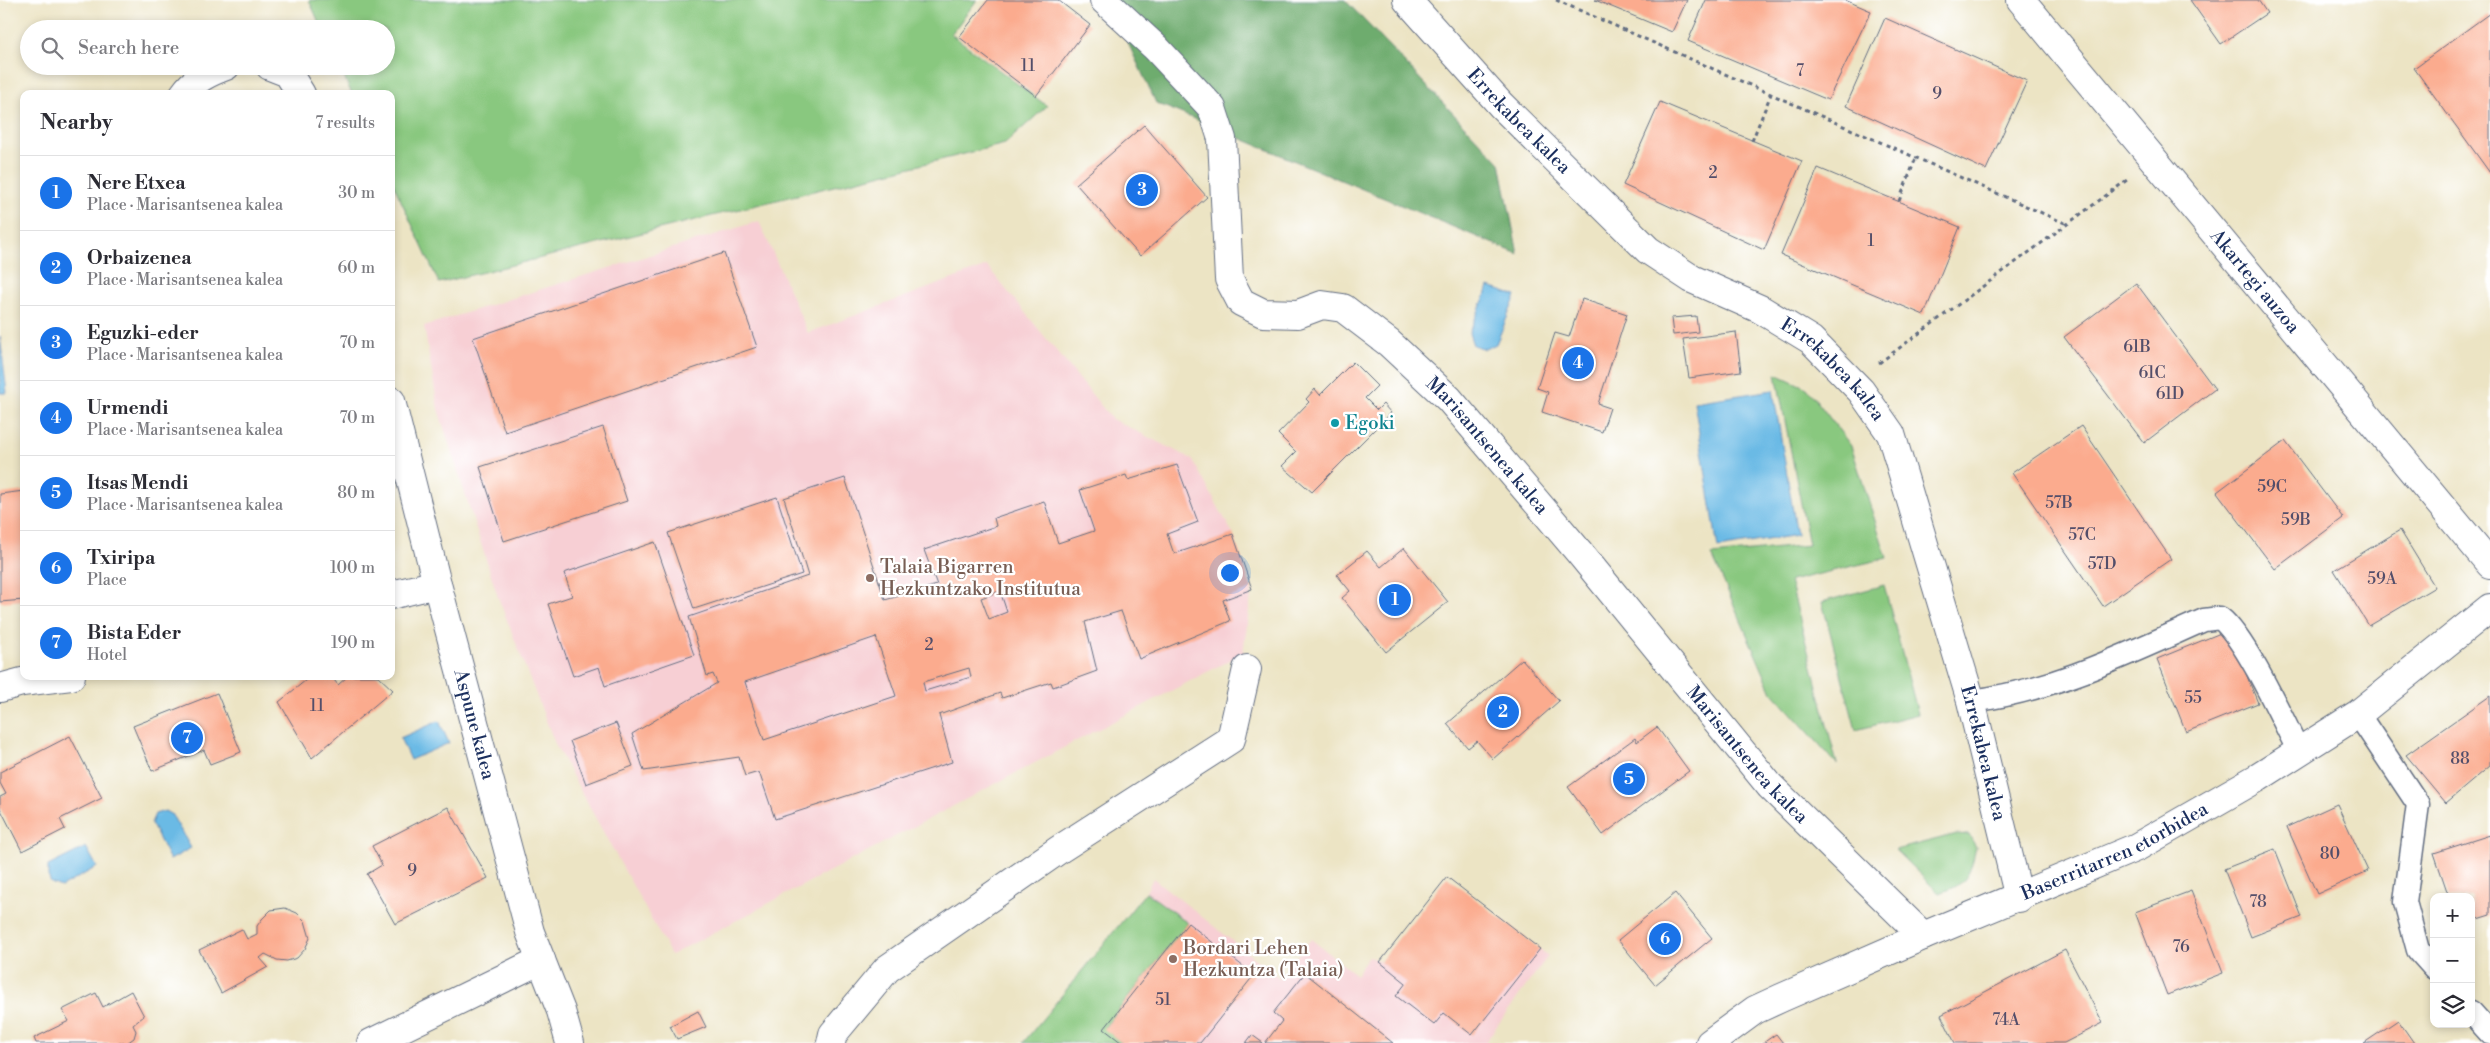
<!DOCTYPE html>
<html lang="en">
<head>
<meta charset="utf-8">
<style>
	body { margin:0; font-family:"Libre Bodoni",serif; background:#f7f7f7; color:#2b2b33 }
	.controls { position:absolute; right:15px; bottom:15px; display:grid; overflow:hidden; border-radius:10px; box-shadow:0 2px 8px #0003 }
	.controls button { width:45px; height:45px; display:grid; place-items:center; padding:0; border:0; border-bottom:1px solid #e1e1e2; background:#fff; color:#2b2b33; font:25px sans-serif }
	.you { position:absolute; left:1229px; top:572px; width:18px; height:18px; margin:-12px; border:4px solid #fff; border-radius:50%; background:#1a73e8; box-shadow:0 0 0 8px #1a73e833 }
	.badge { display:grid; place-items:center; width:32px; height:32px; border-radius:50%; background:#1a73e8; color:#fff; font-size:16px; font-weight:700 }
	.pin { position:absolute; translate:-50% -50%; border:2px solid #fff; box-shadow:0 1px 5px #0006 }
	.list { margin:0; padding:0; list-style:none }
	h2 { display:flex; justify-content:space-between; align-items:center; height:65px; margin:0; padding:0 20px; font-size:21px }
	h2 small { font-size:16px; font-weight:400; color:#7c7c81 }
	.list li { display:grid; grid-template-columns:32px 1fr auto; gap:15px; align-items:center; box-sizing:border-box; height:75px; padding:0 20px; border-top:1px solid #e1e1e2 }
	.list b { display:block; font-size:19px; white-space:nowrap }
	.list p { margin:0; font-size:16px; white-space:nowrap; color:#7c7c81 }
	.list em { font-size:16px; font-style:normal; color:#7c7c81 }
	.icon { flex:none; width:28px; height:28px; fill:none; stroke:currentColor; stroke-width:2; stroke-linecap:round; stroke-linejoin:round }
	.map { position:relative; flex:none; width:2490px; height:1043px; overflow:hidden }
	.search { position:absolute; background:#fff; box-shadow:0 2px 8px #0003; left:20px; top:20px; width:375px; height:55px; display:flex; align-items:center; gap:12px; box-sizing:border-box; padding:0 18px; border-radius:28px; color:#7c7c81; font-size:19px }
	.panel { position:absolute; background:#fff; box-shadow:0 2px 8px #0003; left:20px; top:90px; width:375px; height:590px; border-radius:10px }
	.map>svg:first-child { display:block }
</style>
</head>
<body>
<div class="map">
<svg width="2490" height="1043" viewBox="0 0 2490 1043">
	<rect width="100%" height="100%" fill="#fff"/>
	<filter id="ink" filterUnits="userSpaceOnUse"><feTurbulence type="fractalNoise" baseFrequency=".02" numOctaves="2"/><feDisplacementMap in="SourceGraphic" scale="10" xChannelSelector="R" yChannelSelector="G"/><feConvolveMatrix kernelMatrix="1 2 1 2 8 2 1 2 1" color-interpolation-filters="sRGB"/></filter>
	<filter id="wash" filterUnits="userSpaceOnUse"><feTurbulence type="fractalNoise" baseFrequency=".0096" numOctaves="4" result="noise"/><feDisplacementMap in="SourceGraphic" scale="20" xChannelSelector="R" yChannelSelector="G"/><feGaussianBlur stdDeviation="1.12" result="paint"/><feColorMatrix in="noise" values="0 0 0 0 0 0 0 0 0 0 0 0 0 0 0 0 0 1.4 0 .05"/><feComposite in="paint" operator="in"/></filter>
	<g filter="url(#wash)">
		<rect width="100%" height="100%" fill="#ece4c4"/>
		<path fill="#f7cfd4" d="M759 221 808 333 987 266 1112 419 1192 459 1233 534 1252 589 1243 653 671 955 556 746 498 597 438 409 424 326Z
			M1447 877 1548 956 1486 1041 1487 1043H1023L1146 892 1153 878 1279 978 1311 939 1356 975 1369 956 1380 962Z"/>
		<path fill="#89c87f" stroke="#527c6e" d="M309 0H977L951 34 1047 106 1005 144 439 283 391 179V94H352L339 66H386V29H322Z
			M1776 374 1807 388 1851 446 1887 558 1790 581 1837 764 1772 692 1712 555 1809 545Z
			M1884 585 1918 714 1856 730 1822 602Z
			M1957 834 1969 835 1976 847C1970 875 1967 885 1939 893L1895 850Z
			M1146 892 1188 923 1104 1028 1122 1043H1023Z"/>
		<path fill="#6eac6e" stroke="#446e66" d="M1095 0H1345L1500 163 1518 254 1156 103 1114 13Z"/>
		<path fill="#6abae5" stroke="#4274a2" d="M1489 287 1516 296 1496 344 1485 349 1473 345 1469 333Z
			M0 336 7 393H0Z
			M1773 390 1797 535 1718 548 1694 402Z
			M439 721 449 743 410 760 400 738Z
			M165 811 172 815 191 848 170 860 151 823 155 814Z
			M86 847 97 867 61 887 51 883 48 876V866Z"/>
		<g id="blocks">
			<path fill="#fbab8e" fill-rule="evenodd" d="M988 0H1058L1090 25 1036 96 959 37Z
				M1595 0H1687L1672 32Z
				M1706 0H1845L1871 11 1828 100 1688 41Z
				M2190 0H2258L2267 13 2221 44Z
				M2490 13V173L2414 68Z
				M1885 18 2027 81 1986 170 1846 106Z
				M1660 102 1802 161 1764 250 1623 185Z
				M1144 125 1207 197 1140 256 1076 184Z
				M1818 168 1960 227 1924 315 1781 255Z
				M724 253 757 347 505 432 473 338Z
				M2136 283 2215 389 2144 443 2064 337Z
				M1582 299 1627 314 1598 404 1610 408 1602 432 1542 412 1548 392 1537 388 1555 333 1569 337Z
				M1696 316 1698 332 1673 335 1671 318Z
				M1736 332 1741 371 1689 378 1683 339Z
				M1353 362 1377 386 1365 398 1377 410 1383 404 1391 413 1312 492 1282 466 1296 452 1278 434 1309 402 1306 399 1315 389 1320 395Z
				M2081 426 2171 559 2103 606 2012 473Z
				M603 427 627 501 504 541 480 467Z
				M2285 441 2343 518 2275 569 2217 492Z
				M1177 465 1198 522 1167 534 1174 554 1233 534 1252 589 1223 600 1230 621 1139 659 1121 611 1085 622 1097 671 1053 687 1051 682 1002 698 1000 693 939 715 952 762 775 819 759 772 745 776 739 757 644 771 632 734 717 683 713 674 707 676 689 617 808 576 784 498 845 478 885 600 937 585 924 550 996 526 994 518 1044 501 1058 543 1094 531 1080 490 1126 475 1128 480ZM1000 591 1007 612 989 619 981 598ZM876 637 896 696 764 740 745 682ZM969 668 971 677 925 691 923 682Z
				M24 491V600L0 602V494Z
				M777 497 802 574 694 609 668 533Z
				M2400 530 2435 587 2369 626 2334 570Z
				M655 542 694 655 605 686 599 667 573 676 548 604 572 596 564 573Z
				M1404 548 1448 602 1386 652 1342 598 1350 591 1337 575 1367 551 1381 567Z
				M2228 630 2258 703 2186 732 2157 659Z
				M1522 659 1559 701 1493 759 1477 741 1468 748 1447 724Z
				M311 676H331L338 685 348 676H378L393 690 312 758 279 702Z
				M217 693 241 752 210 764 204 750 152 771 133 726Z
				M2490 696V766L2446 803 2406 755Z
				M616 723 633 766 586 784 570 741Z
				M1657 727 1689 771 1603 835 1568 787 1635 738 1637 742Z
				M70 736 102 798 60 819 65 829 22 851 0 808V797L6 794 0 783V772Z
				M2337 804 2368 871 2317 894 2287 827Z
				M448 807 488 878 395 924 367 874 382 865 372 846Z
				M2490 835V915L2471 921V897H2449L2434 853Z
				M2275 849 2302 917 2251 937 2224 869Z
				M1447 877 1540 949 1472 1035 1444 1013 1434 1025 1396 996 1406 983 1380 962Z
				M2191 891 2223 973 2167 995 2135 912Z
				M1675 893 1712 938 1655 985 1618 940Z
				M285 908 297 913 305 921 310 938 305 949 297 958 287 961 277 960 265 954 260 958 268 967 221 993 199 950 242 929 247 939 257 934V926L262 919 271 910Z
				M1188 923 1254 975 1200 1043H1122L1104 1029Z
				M2065 950 2103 1023 2064 1043H1955L1941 1015Z
				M1305 973 1393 1043H1265L1282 1021 1273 1013Z
				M131 991 144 1016 133 1025 136 1031 134 1038 127 1043H36L34 1038 69 1021 62 1010 96 993 103 1007Z
				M698 1011 706 1027 677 1039 670 1026Z
				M2398 1020 2414 1043H2364Z
				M1776 1034 1783 1043H1763Z
				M1252 1035 1263 1043H1246Z"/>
		</g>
	</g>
	<g filter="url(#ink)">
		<use href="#blocks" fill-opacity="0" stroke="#646e82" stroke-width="1"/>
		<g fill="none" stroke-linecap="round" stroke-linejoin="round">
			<g stroke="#646e82" stroke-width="25">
				<path id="service" d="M1971 701C2053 691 2129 653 2204 620L2220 618C2245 637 2283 720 2299 752
					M2358 714 2418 804 2405 902 2418 950 2434 968
					M2471 1012 2490 1033"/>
			</g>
			<g stroke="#646e82" stroke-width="30">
				<g id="minor">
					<path id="s1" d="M1104 0 1156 48 1212 108 1222 139 1229 279 1241 302 1263 313 1298 314 1322 305 1343 308 1389 343 1449 399 1579 552 1770 786 1923 936"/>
					<path id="s2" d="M1407 0 1501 105 1648 250 1692 279 1760 309 1811 340 1861 391 1891 434 1971 701 2019 898"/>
					<path id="s3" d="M2021 0 2490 564"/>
					<path d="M270 66 288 73 301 94"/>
					<path d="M184 94C194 79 210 72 226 66"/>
					<path id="s4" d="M391 401 437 584 530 932 561 1011 570 1043"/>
					<path d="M391 595 437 584"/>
					<path d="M0 688 22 682 71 676"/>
					<path d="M371 1043 541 960"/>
					<path d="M831 1043 833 1034 887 969 1060 849 1231 739 1247 669"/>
				</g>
			</g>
			<g stroke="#646e82" stroke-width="30">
				<g id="tertiary">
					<path id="s5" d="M1710 1043 1755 1010 1781 998 1923 936 2137 847 2259 777 2358 714 2490 608"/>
				</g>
			</g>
			<path stroke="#646e82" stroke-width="3" stroke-dasharray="4 4" stroke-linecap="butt" d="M1556 0 2067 224
				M1752 141 1771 94
				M1899 201 1916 158
				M1879 363 2127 180"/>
			<use href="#service" stroke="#fff" stroke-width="22"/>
			<use href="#minor" stroke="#fff" stroke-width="28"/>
			<use href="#tertiary" stroke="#fff" stroke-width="28"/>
		</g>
	</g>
	<circle fill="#0f9aa8" stroke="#fff" stroke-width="2" cx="1335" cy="423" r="5"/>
	<g fill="#8d6e63" stroke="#fff" stroke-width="2">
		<circle cx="870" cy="578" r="5"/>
		<circle cx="1173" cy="959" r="5"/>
	</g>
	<g text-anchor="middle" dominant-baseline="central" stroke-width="4.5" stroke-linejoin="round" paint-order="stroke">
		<g font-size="16" fill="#534e6a">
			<text x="1028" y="66">11</text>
			<text x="1800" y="71">7</text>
			<text x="1937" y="94">9</text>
			<text x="1713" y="173">2</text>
			<text x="1871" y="241">1</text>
			<text x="2137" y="347">61B</text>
			<text x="2152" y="373">61C</text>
			<text x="2170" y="394">61D</text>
			<text x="2272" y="487">59C</text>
			<text x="2059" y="503">57B</text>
			<text x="2296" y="520">59B</text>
			<text x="2082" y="535">57C</text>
			<text x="2102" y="564">57D</text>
			<text x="2382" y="579">59A</text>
			<text x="929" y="645">2</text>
			<text x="2193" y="698">55</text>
			<text x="317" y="706">11</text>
			<text x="2460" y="759">88</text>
			<text x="2330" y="854">80</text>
			<text x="412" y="871">9</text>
			<text x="2258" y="902">78</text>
			<text x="2181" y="947">76</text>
			<text x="1163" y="1000">51</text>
			<text x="2006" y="1020">74A</text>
		</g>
		<g font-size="19" fill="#1b2f5e" stroke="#fff">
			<text stroke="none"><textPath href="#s2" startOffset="165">Errekabea kalea</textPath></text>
			<text stroke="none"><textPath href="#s3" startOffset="366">Akartegi auzoa</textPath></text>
			<text stroke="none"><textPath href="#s2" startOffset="570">Errekabea kalea</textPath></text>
			<text stroke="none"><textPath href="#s1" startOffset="658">Marisantsenea kalea</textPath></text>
			<text stroke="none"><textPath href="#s4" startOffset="334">Aspune kalea</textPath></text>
			<text stroke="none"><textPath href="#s2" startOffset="990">Errekabea kalea</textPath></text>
			<text stroke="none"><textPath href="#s1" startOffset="1062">Marisantsenea kalea</textPath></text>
			<text stroke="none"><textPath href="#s5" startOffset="449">Baserritarren etorbidea</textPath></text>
		</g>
		<g font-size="19" fill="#0d838f" stroke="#fff" text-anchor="start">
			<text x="1345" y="423">Egoki</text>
		</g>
		<g font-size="19" fill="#785e54" stroke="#fff" text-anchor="start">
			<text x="880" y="567">Talaia Bigarren<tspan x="880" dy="22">Hezkuntzako Institutua</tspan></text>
			<text x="1183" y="948">Bordari Lehen<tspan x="1183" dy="22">Hezkuntza (Talaia)</tspan></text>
		</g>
	</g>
</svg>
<div class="controls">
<button>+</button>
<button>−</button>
<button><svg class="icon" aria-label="layers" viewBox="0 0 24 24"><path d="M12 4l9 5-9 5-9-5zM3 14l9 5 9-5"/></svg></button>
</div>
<div class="you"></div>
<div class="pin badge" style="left:1395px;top:600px">1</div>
<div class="pin badge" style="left:1503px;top:712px">2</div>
<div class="pin badge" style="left:1142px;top:190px">3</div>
<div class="pin badge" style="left:1578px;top:363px">4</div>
<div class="pin badge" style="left:1629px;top:779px">5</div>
<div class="pin badge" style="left:1665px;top:939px">6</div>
<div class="pin badge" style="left:187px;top:738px">7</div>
<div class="search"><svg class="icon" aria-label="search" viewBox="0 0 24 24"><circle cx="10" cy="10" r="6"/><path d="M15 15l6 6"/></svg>Search here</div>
<section class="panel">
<h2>Nearby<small>7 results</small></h2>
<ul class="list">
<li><span class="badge">1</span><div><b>Nere Etxea</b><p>Place · Marisantsenea kalea</p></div><em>30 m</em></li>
<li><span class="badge">2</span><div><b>Orbaizenea</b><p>Place · Marisantsenea kalea</p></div><em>60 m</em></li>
<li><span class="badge">3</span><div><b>Eguzki-eder</b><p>Place · Marisantsenea kalea</p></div><em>70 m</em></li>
<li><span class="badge">4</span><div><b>Urmendi</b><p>Place · Marisantsenea kalea</p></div><em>70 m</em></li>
<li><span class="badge">5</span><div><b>Itsas Mendi</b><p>Place · Marisantsenea kalea</p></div><em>80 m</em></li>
<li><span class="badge">6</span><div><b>Txiripa</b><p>Place</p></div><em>100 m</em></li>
<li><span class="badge">7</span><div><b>Bista Eder</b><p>Hotel</p></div><em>190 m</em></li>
</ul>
</section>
</div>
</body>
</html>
